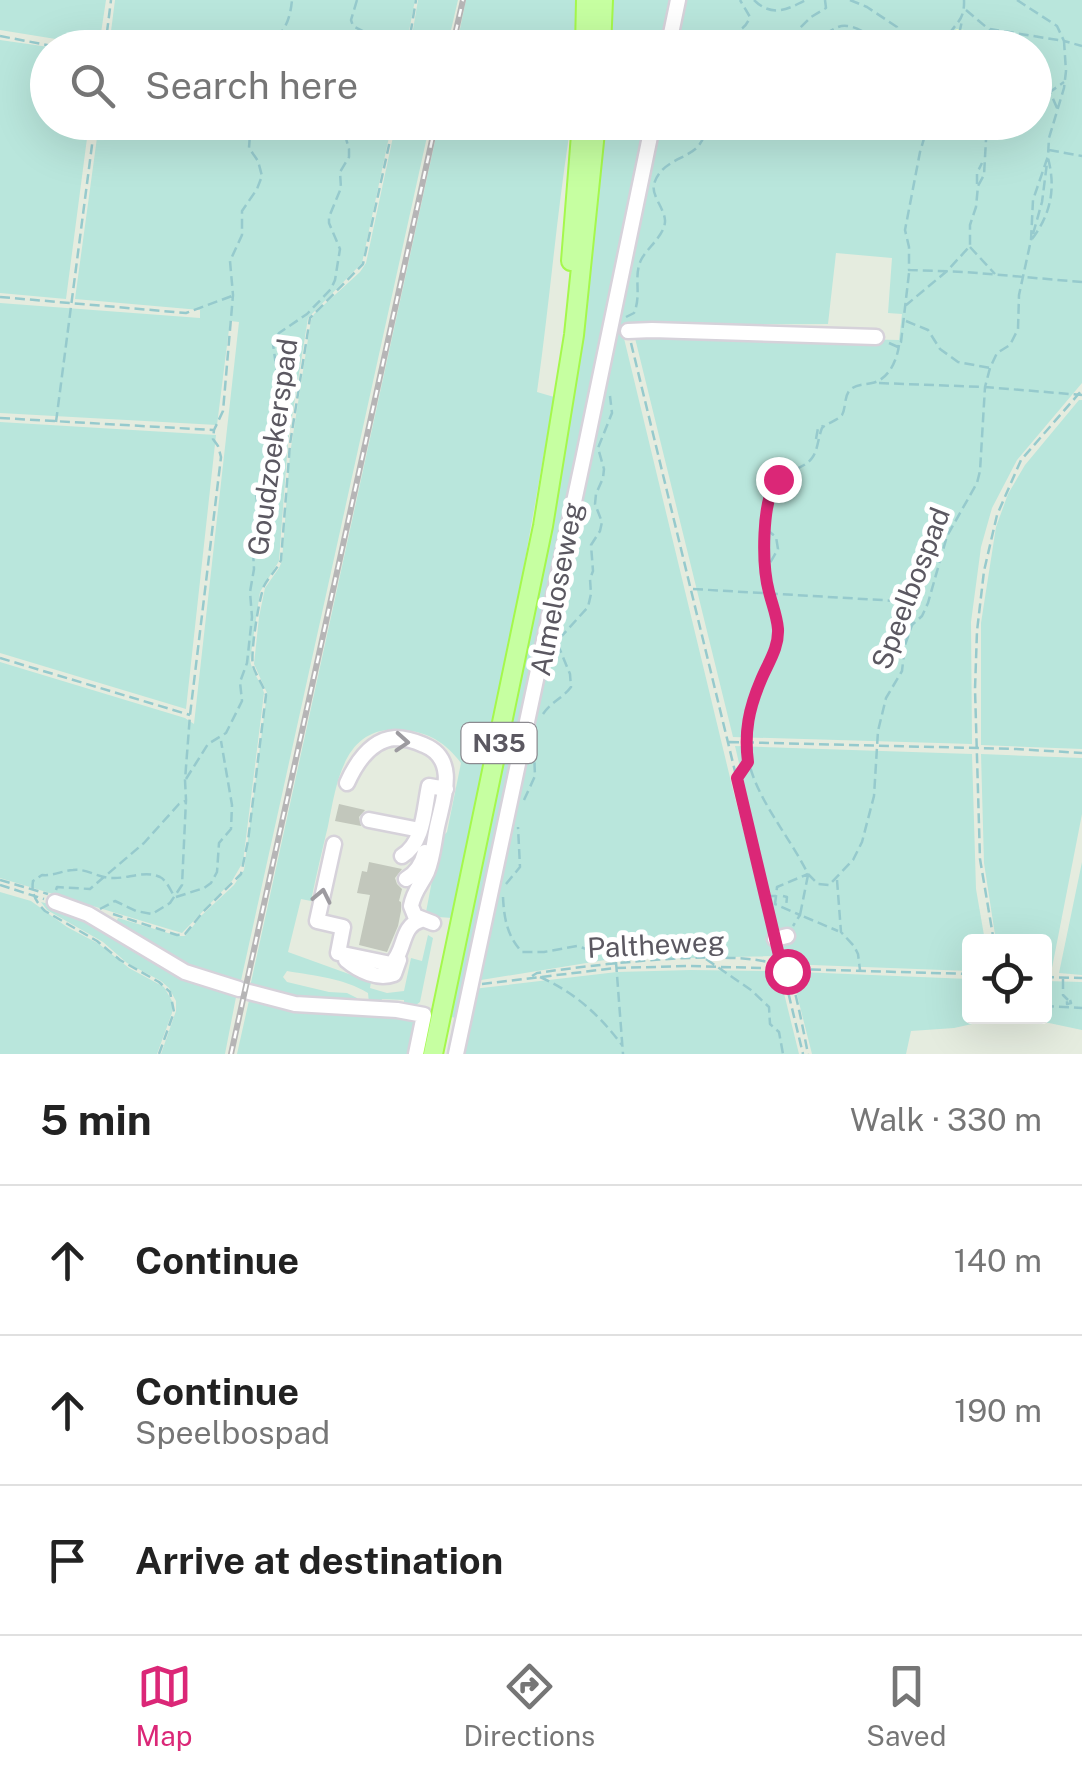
<!DOCTYPE html>
<html lang="en">
<head>
<meta charset="utf-8">
<style>
	body { margin:0; font-family:"Public Sans",sans-serif; background:#f6f6f6; color:#222 }
	.controls { position:absolute; right:30px; bottom:30px; display:grid; overflow:hidden; border-radius:10px; box-shadow:0 10px 40px #0002 }
	.controls button { width:90px; height:90px; display:grid; place-items:center; padding:0; border:0; border-bottom:2px solid #e0e0e0; background:#fff; color:#222; font:50px sans-serif }
	.stop { position:absolute; width:30px; height:30px; margin:-22px; border:8px solid #db2777; border-radius:50%; background:#fff }
	.stop.end { background:#db2777; border-color:#fff; box-shadow:0 2px 10px #0008 }
	.list { margin:0; padding:0; list-style:none }
	h2 { display:flex; justify-content:space-between; align-items:center; height:130px; margin:0; padding:0 40px; font-size:42px }
	h2 small { font-size:32px; font-weight:400; color:#767676 }
	.list li { display:grid; grid-template-columns:65px 1fr auto; gap:30px; align-items:center; box-sizing:border-box; height:150px; padding:0 40px; border-top:2px solid #e0e0e0 }
	.list b { display:block; font-size:38px; white-space:nowrap }
	.list p { margin:0; font-size:32px; white-space:nowrap; color:#767676 }
	.list em { font-size:32px; font-style:normal; color:#767676 }
	.icon { flex:none; width:55px; height:55px; fill:none; stroke:currentColor; stroke-width:2; stroke-linecap:round; stroke-linejoin:round }
	.map { position:relative; flex:none; width:1082px; height:1054px; overflow:hidden }
	.search { position:absolute; background:#fff; box-shadow:0 10px 40px #0002; left:30px; right:30px; top:30px; height:110px; display:flex; align-items:center; gap:25px; box-sizing:border-box; padding:0 35px; border-radius:55px; color:#767676; font-size:38px }
	.sheet { height:580px; background:#fff }
	nav { display:flex; justify-content:space-around; align-items:center; box-sizing:border-box; height:140px; border-top:2px solid #e0e0e0; background:#fff; font-size:28px; color:#767676 }
	nav a { display:grid; justify-items:center; gap:5px }
	nav .on { color:#db2777 }
	.map>svg:first-child { display:block }
</style>
</head>
<body>
<div class="map">
<svg width="1082" height="1054" viewBox="0 0 1082 1054">
	<rect width="100%" height="100%" fill="#e5ecdf"/>
	<path fill="#b9e6dc" d="M0 0H106L99 46 0 30Z
		M115 0H415L406 47H109Z
		M418 0H458L447 47H410Z
		M466 0H578L577 47 456 48Z
		M612 0H674L664 47 609 48Z
		M682 0H1082V383L1017 460 992 508 981 547 971 622 972 744 733 737 634 334 899 340 902 314 888 313 892 258 836 253 828 324 634 325 622 330 733 790 776 956 605 960 475 981 656 123 1034 122V48L997 47 998 45 945 43 946 47H673Z
		M0 40 49 47 48 122 89 123 66 299 0 293Z
		M99 123H392L362 263 308 318 288 442 279 561 260 592 250 660C252 673 261 681 264 693L243 862 232 881 182 933 0 878V662L185 718 194 724 239 322 230 321 217 425 0 413V303L200 318V310L75 299Z
		M396 123H430L240 985 193 971 115 925 118 918 178 936H185L202 915 234 885 244 870 267 693 254 664 259 617 265 588 279 568 282 561 290 454 311 320 314 314 360 272 366 263Z
		M439 123H576V136H569C556 222 549 307 537 392L554 397 508 656 452 918 439 917 426 912 440 839 447 832 461 763C446 743 429 732 403 730 344 724 337 781 328 826 322 851 316 876 311 901L301 899 288 952 371 982 370 988 387 993 404 991 411 958 422 961 428 935 433 938 420 1002 416 1005 404 1004V1000L382 999 381 1003H369L368 993C343 978 316 976 287 971L283 977 287 982 329 992 347 993 357 998 358 1003 293 997 250 987Z
		M601 123H649L460 1019 447 1016 547 550Z
		M1079 400H1082V749L981 745V623L996 527 1008 494 1025 465Z
		M0 422 216 435 186 709 0 653Z
		M735 746 972 754 976 889 985 941 970 942 969 971 786 964Z
		M981 754 1082 758V814L1051 973H1045L1044 942 996 941 984 863Z
		M1082 862V975L1059 973Z
		M0 892 31 901 67 927 99 944 129 968 164 987 172 1001V1013L157 1054H0Z
		M41 902 56 906 237 992 225 1054H161L176 1011V1001L169 988 161 981 127 963 103 942 47 910Z
		M691 970 767 971 779 973 799 1054H459L473 989 617 972Z
		M799 972 969 979 970 1016H1044L1045 981 1082 982V1030L1049 1023 999 1018 954 1028 911 1031 906 1054H812L793 979 795 974Z
		M250 996 305 1011 417 1019 410 1054H237Z"/>
	<path fill="#e2fccb" d="M957 29 979 32 997 39V47H946V36L950 32Z"/>
	<path fill="#c2c7bc" d="M339 804 365 810 359 817 361 826 335 821Z
		M369 862 402 869 395 878 397 884 402 889 399 901 401 902V911L398 926 387 952 359 945 370 895 357 893 362 871 367 872Z"/>
	<g fill="none" stroke-linecap="round" stroke-linejoin="round">
		<g stroke="#d6d2da" stroke-width="19">
			<path id="minor" d="M668 48 678 0
				M628 331 652 330 876 337
				M347 783C356 763 370 740 395 738 405 738 415 741 424 745 459 759 443 799 437 827 434 841 433 858 427 872 421 885 414 890 411 906L415 916 433 923
				M369 820 420 830
				M334 844 317 921 343 927 338 953
				M402 856C424 843 424 809 429 786L446 789
				M406 879C417 873 422 864 425 852
				M55 902 88 914 185 972 239 989
				M775 939 787 936
				M338 953 391 964C406 951 400 926 421 920
				M346 960C359 971 378 980 394 974L399 960
				M249 992 295 1004 397 1010 424 1015 416 1054
				M456 1054C524 744 589 433 653 122"/>
		</g>
		<g stroke="#a5f84c" stroke-width="22">
			<path id="major" d="M585 48 586 0
				M601 48 603 0
				M571 261 582 122
				M433 1054 543 526 574 335 596 122"/>
		</g>
		<path stroke="#96cacd" stroke-width="2.5" stroke-dasharray="10 5" stroke-linecap="butt" d="M357 0 351 20 353 26 386 43 390 48
			M754 0C772 18 788 9 806 0
			M825 0 826 8 811 17 799 29 800 36C827 42 831 24 847 26 862 27 872 42 894 42L898 36 897 27 867 7 850 0
			M1017 0 1057 26 1064 41 1082 46
			M966 10 992 32 995 48
			M0 36 63 48
			M684 37C707 22 738 48 750 17L740 0
			M105 48 111 0
			M266 48C271 40 277 37 282 31 289 22 291 10 292 0
			M408 48 416 0
			M949 48 946 43C951 23 965 25 964 0
			M956 48 962 21
			M979 48 989 31
			M1034 82 1050 88
			M1057 108 1050 92 1064 82
			M929 122 920 152 905 230 909 247V270L966 272 1082 282
			M1049 150 1082 156
			M977 184V173L982 163
			M1033 234 1042 202 1047 163
			M1032 239C1051 214 1056 188 1048 158
			M970 247 995 274
			M0 297 186 313 232 296
			M905 306 947 271 970 246V225L976 207 978 186 984 175 987 122
			M626 317 634 313C642 294 633 277 641 260 647 248 666 234 665 220 664 208 651 195 654 184 664 151 708 163 705 122
			M906 321 928 330 940 349 958 362 990 368
			M631 343 773 928
			M889 343 898 347 901 342 909 273
			M899 345C897 361 888 380 872 383 863 385 855 384 849 391 844 398 846 408 842 415 837 421 827 423 822 428 818 438 818 450 812 458 801 473 780 467 770 492 762 511 764 565 768 587 771 605 778 621 777 641 770 667 755 689 749 715 733 776 783 823 808 874L818 884 829 885 853 860 862 842 874 796 878 731 886 698 902 671 905 645 912 625 922 616 928 603 947 536 977 483 980 471 985 387 990 368 997 353 1010 345 1018 329 1019 295 1031 240 1033 200 1048 156 1049 138 1064 88 1066 71 1064 41 990 29
			M879 383 985 387 1082 395
			M0 418 213 430
			M56 422 95 122
			M816 439 818 428 823 426
			M766 529 776 537 778 549 767 568
			M693 589 915 602
			M912 624C912 599 924 578 938 558
			M0 658 190 715
			M543 714C551 702 563 698 571 687L570 674 558 645 560 638 588 607 591 594 590 579 593 571 591 545 600 531 602 522 595 504 596 494 603 478 604 469 598 448 612 413 610 396
			M729 742 1016 749 1082 753
			M737 778 747 764
			M186 779 208 744 226 733 242 701 240 682 247 663 252 617 250 592 254 569 253 551 260 522 256 494 268 470 266 450 286 418 275 395 277 373 273 344 279 333 307 314 331 289 335 280 340 249 329 223V217L341 188 340 172 349 157V149L345 135 351 122
			M524 800 535 776 534 751
			M808 875 800 915 838 931
			M0 880 48 894
			M837 880 841 932 854 946 858 954 860 970
			M506 884 520 867 518 827
			M0 885 44 899
			M56 890 57 887 90 889 144 843 179 804 185 801
			M767 896H776L777 887 808 874
			M776 896 775 904 800 915 793 926
			M783 896 787 897 786 907
			M176 897 204 888 211 883 217 872 219 843 231 829 232 805 221 741
			M503 897C504 918 507 936 522 952H544L577 946 593 951 632 952 648 947 663 946 671 948 683 958
			M100 909 115 901 136 911 152 914 170 903 182 885 186 800 185 780 190 715 221 457 218 446 213 439 214 430 223 411 233 295 230 261 242 235V211L257 189 262 176 258 161 249 148 250 134 265 122
			M113 914 177 935 185 934 203 912 241 874 248 841 266 695C263 684 256 676 253 666 250 654 259 598 264 586 269 576 277 570 281 560L290 444 310 318 363 264 394 122
			M994 942 980 859 975 689 977 631 984 571 997 515 1021 460 1082 390
			M778 950 803 1054
			M706 959 751 990 769 1007 770 1024 779 1032 783 1054
			M616 962 623 1054
			M532 976 537 973C577 967 764 942 788 972 794 980 805 1039 808 1054
			M540 977C576 993 599 1015 622 1045
			M1044 977 1082 978
			M1063 979V995L1068 1000
			M482 984 616 968 689 966 970 974
			M1044 997H1049
			M1070 1000 1071 1003 1067 1004V1001Z
			M1044 1006 1082 1008
			M159 1054 174 1012 170 992 159 982 120 960 97 941 45 911C36 902 31 894 33 881L42 875C54 876 61 871 73 870 86 868 98 878 112 878 127 879 145 870 160 877 166 880 170 889 174 896"/>
		<use href="#minor" stroke="#fff" stroke-width="14"/>
		<use href="#major" stroke="#c6ffa1" stroke-width="18"/>
		<g stroke="#b6b5b6" stroke-width="6">
			<path id="rail" d="M452 48 463 0
				M231 1054 436 122"/>
		</g>
		<use href="#rail" stroke="#fff" stroke-width="2.5" stroke-dasharray="8" stroke-linecap="butt"/>
	</g>
	<defs><path id="oneway-chevron" d="M-2-3.5L2.5 0L-2 3.5" fill="none" stroke-width="1.6" stroke-linecap="round" stroke-linejoin="round" transform="scale(2.5)"/></defs>
	<g stroke="#9d9ba0">
		<use href="#oneway-chevron" transform="translate(402 742) rotate(4)"/>
		<use href="#oneway-chevron" transform="translate(322 896) rotate(-78)"/>
	</g>
	<g fill="none" stroke-linecap="round" stroke-linejoin="round">
		<path stroke="#db2777" stroke-width="12" d="M778 479C761 500 762 566 769 592 772 604 777 616 778 629 779 648 768 663 761 680 749 708 744 732 748 762L737 778 782 968 787 971"/>
	</g>
	<g text-anchor="middle" dominant-baseline="central" stroke-width="10" stroke-linejoin="round" paint-order="stroke">
		<rect fill="#fff" stroke="#8c8a90" stroke-width="2.5" x="461.5" y="723" width="75" height="40" rx="8"/>
		<g font-size="25" font-weight="bold" fill="#5b5861">
			<text x="499" y="743">N35</text>
		</g>
		<g font-size="28" fill="#5b5861" stroke="#fff">
			<text transform="translate(272 447) rotate(-82)">Goudzoekerspad</text>
			<text transform="translate(910 588) rotate(-69)">Speelbospad</text>
			<text transform="translate(556 589) rotate(-79)">Almeloseweg</text>
			<text transform="translate(656 944) rotate(-3)">Paltheweg</text>
		</g>
	</g>
</svg>
<div class="controls">
<button><svg class="icon" aria-label="locate" viewBox="0 0 24 24"><circle cx="12" cy="12" r="6"/><path d="M12 2v4M12 18v4M2 12h4M18 12h4"/></svg></button>
</div>
<div class="stop" style="left:787px;top:971px"></div>
<div class="stop end" style="left:778px;top:479px"></div>
<div class="search"><svg class="icon" aria-label="search" viewBox="0 0 24 24"><circle cx="10" cy="10" r="6"/><path d="M15 15l6 6"/></svg>Search here</div>
</div>
<section class="sheet">
<h2>5 min<small>Walk · 330 m</small></h2>
<ul class="list">
<li><svg class="icon" aria-label="ahead" viewBox="0 0 24 24"><path d="M12 20V5M6 11l6-6 6 6"/></svg><div><b>Continue</b></div><em>140 m</em></li>
<li><svg class="icon" aria-label="ahead" viewBox="0 0 24 24"><path d="M12 20V5M6 11l6-6 6 6"/></svg><div><b>Continue</b><p>Speelbospad</p></div><em>190 m</em></li>
<li><svg class="icon" aria-label="arrive" viewBox="0 0 24 24"><path d="M6 21V4h12l-3 4 3 4H6"/></svg><div><b>Arrive at destination</b></div></li>
</ul>
</section>
<nav>
<a class="on"><svg class="icon" aria-label="map" viewBox="0 0 24 24"><path d="M3 6l6-2 6 2 6-2v14l-6 2-6-2-6 2zM9 4v14M15 6v14"/></svg>Map</a>
<a><svg class="icon" aria-label="directions" viewBox="0 0 24 24"><path d="M12 3l9 9-9 9-9-9zM9 14v-3h6M13 9l2 2-2 2"/></svg>Directions</a>
<a><svg class="icon" aria-label="saved" viewBox="0 0 24 24"><path d="M7 4h10v16l-5-4-5 4z"/></svg>Saved</a>
</nav>
</body>
</html>
